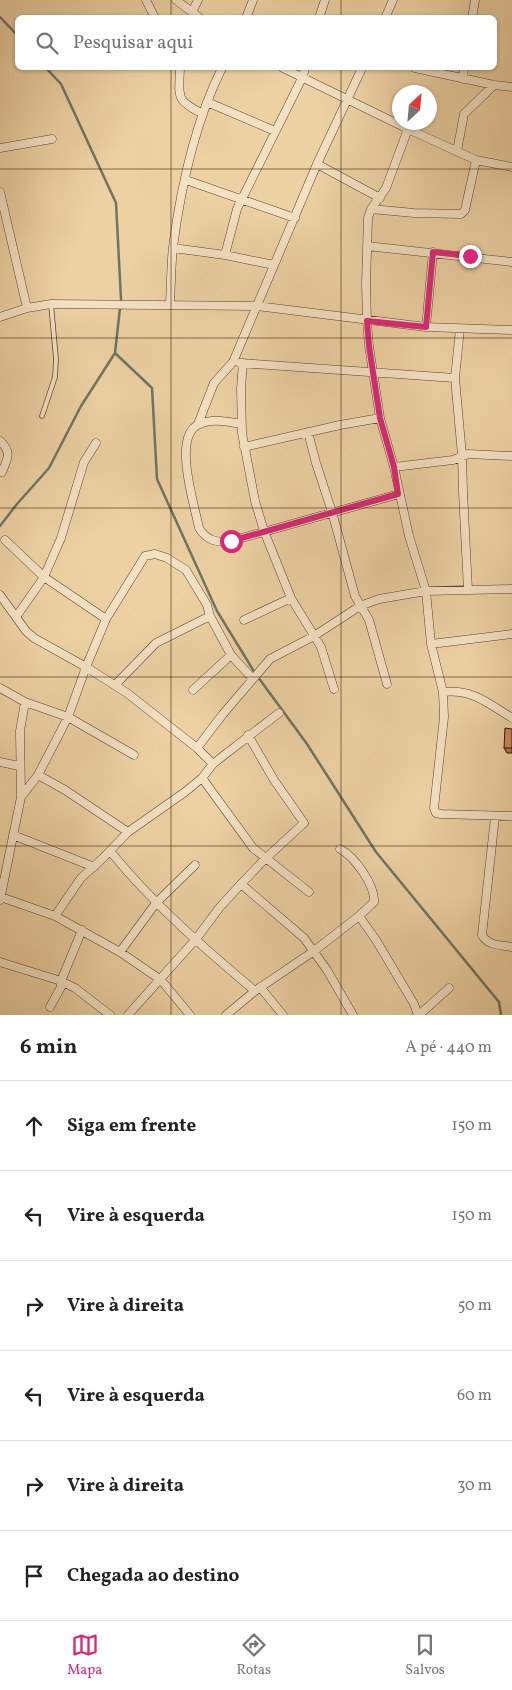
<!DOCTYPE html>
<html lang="pt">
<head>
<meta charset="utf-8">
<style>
	body { margin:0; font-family:Vollkorn,serif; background:#f6f6f6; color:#222 }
	.compass { position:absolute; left:392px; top:85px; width:45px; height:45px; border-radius:50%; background:#fff; box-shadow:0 1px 4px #0004; rotate:26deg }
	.stop { position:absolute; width:15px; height:15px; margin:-11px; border:4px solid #db2777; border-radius:50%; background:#fff }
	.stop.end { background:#db2777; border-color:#fff; box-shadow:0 1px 5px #0008 }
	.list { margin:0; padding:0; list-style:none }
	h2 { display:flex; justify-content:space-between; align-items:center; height:65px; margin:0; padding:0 20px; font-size:21px }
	h2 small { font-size:16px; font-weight:400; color:#767676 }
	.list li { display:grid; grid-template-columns:32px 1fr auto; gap:15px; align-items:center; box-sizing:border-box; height:90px; padding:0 20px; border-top:1px solid #e0e0e0 }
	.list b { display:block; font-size:19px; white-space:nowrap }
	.list em { font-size:16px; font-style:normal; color:#767676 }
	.icon { flex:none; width:28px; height:28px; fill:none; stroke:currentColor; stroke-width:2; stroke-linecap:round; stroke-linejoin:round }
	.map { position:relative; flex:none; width:512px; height:1015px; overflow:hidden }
	.search { position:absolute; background:#fff; box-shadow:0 1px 4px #0004; left:15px; right:15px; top:15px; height:55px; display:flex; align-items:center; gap:12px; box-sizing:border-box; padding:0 18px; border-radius:8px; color:#767676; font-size:19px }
	.sheet { height:605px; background:#fff }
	nav { display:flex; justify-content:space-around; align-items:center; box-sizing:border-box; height:70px; border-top:1px solid #e0e0e0; background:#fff; font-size:14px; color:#767676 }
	nav a { display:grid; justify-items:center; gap:2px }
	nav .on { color:#db2777 }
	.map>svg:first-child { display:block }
</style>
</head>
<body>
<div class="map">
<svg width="512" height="1015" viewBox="0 0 512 1015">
	<rect width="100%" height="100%" fill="#edd1a3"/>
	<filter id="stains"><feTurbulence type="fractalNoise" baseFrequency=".004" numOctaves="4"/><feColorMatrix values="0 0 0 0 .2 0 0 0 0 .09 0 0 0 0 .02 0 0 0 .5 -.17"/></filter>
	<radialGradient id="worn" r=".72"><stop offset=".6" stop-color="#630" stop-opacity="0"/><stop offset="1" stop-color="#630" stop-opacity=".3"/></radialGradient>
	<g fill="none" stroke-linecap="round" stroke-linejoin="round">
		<path stroke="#6e7564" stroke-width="2.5" d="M0 17 18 36
			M46 68 61 84 116 203 121 299 115 353 152 388 157 479 217 611 255 673
			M0 526 17 504 49 468 81 406 115 353
			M258 677 307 744 376 852 499 1002 501 1015"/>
		<g stroke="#5d422c" stroke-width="5.5">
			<path id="lane" d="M42 416 55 377 56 359 51 304"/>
		</g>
		<g stroke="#5d422c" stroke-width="9">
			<path id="street" d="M146 0 155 18
				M176 0 200 18
				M192 12 198 0
				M246 18 253 0
				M319 18 325 0
				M385 18 393 0
				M472 18 475 0
				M180 68C179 97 175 100 203 114
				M283 68 408 129 476 160 512 167
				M415 68 494 85 512 87
				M463 79 464 68
				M207 102 275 131
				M408 129 386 188 371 209 368 218 366 284 367 321 369 346 380 418 394 467 409 536 426 591 431 644 443 692 444 717 434 808 436 813 441 814 512 816
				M0 148 52 139
				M457 151 464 114 494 85
				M317 164 380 198
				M186 180 295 218
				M0 192 27 308
				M371 209 414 213 461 214 465 210 476 160
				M367 246 512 262
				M173 248 225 255 274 265
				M225 255 237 209 303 76 305 68
				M170 304C171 285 171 266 173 247 181 186 195 122 222 68
				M0 317 27 308 51 304 257 306 426 327 512 330
				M426 327 433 252
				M460 329 455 378 462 455 463 492 468 590
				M240 363 455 378
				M243 363 241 388 242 433 255 501 264 531 291 598 321 647 334 689
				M198 424 214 383 233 362 317 164 362 68
				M241 424C228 422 213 418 200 424 171 434 195 506 199 528 207 541 217 543 231 541L399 494
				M308 432 316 463 332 512 355 596 369 620 387 684
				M0 441C12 452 8 458 2 472
				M244 447 340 425 380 418
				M394 467 453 460 468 454 512 456
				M5 540 44 577 106 619
				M0 595 26 631 34 638 86 667 127 693 197 748 213 764
				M16 617 44 577 61 538 84 462 96 443
				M244 620 291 598
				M431 644 512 634
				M115 685 156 643 210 616
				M0 688 25 702 68 717 134 755
				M193 690 231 655
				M443 692C472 689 488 703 512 718
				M197 748 223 714 270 659 314 636 360 606 379 599 426 591 512 589
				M0 762 19 766
				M38 775 65 790 128 832
				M202 778 253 848 309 892
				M21 797 20 731 25 702
				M495 817 482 935C488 946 501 945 512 947
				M13 835 94 867
				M340 849C355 857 375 885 374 902L359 916
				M110 851C153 904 204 948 255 991
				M241 884 304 938 327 970 353 1015
				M1 897 55 916 120 952 161 980 190 1015
				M0 900 21 797 38 775 68 717 86 667 106 619 145 556 155 554 167 558 186 570 207 605 210 616 231 655 252 678
				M55 916 81 878 102 859 128 832 185 792 202 778 213 764 223 756 279 713
				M120 952 156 903 195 865
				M0 962 61 981 75 988 110 1015
				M260 987 283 1015
				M50 1007 61 987V981L82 930
				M128 1015 196 939 220 907 241 884 265 859 304 823 274 780 248 735
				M226 1015 255 991 314 951 359 916 376 940 414 1004 418 1015
				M419 1015 449 988"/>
		</g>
		<use href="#lane" stroke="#f3e1c3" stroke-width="4"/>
		<use href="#street" stroke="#f3e1c3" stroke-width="8"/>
	</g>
	<path fill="#b07550" stroke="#2d1304" d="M512 729V753H507L504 748Z"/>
	<path fill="#cd885d" stroke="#2d1304" d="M505 728 512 729V748H504Z"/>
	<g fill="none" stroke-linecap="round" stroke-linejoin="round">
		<path stroke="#db2777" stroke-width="6" d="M231 541 398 494 394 467 380 418 369 346 367 321 426 327 433 252 470 256"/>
	</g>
	<path fill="none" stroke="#2d1304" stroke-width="1" stroke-opacity="0.55" d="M171 0V18M341 0V18M171 68V1015M341 68V1015M0 169H512M0 338H512M0 508H512M0 677H512M0 846H512"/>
	<rect width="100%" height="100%" filter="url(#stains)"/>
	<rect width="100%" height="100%" fill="url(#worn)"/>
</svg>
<svg class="compass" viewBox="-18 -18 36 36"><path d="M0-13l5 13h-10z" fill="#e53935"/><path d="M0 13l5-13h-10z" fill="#767676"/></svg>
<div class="stop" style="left:231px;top:541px"></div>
<div class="stop end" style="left:470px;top:256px"></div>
<div class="search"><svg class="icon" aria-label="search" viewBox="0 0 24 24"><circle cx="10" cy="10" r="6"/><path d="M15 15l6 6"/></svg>Pesquisar aqui</div>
</div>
<section class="sheet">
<h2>6 min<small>A pé · 440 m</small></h2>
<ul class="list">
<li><svg class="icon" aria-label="ahead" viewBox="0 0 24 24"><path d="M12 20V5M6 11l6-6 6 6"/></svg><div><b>Siga em frente</b></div><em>150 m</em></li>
<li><svg class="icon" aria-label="left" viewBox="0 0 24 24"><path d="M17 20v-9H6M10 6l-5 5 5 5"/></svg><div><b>Vire à esquerda</b></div><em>150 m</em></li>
<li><svg class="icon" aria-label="right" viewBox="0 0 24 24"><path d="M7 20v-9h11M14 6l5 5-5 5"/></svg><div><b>Vire à direita</b></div><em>50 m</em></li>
<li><svg class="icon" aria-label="left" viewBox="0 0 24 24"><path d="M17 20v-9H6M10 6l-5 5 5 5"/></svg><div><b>Vire à esquerda</b></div><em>60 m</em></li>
<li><svg class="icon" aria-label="right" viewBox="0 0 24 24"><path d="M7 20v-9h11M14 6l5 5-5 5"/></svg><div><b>Vire à direita</b></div><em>30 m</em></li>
<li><svg class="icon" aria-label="arrive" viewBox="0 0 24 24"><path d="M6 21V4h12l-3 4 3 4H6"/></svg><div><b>Chegada ao destino</b></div></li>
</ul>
</section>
<nav>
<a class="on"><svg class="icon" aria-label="map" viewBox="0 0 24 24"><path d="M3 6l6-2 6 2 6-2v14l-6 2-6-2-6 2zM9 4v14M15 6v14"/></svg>Mapa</a>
<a><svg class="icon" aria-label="directions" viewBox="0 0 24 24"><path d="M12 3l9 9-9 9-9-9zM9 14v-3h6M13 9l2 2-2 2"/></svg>Rotas</a>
<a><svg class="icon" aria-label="saved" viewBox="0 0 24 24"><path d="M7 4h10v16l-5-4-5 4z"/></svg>Salvos</a>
</nav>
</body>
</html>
